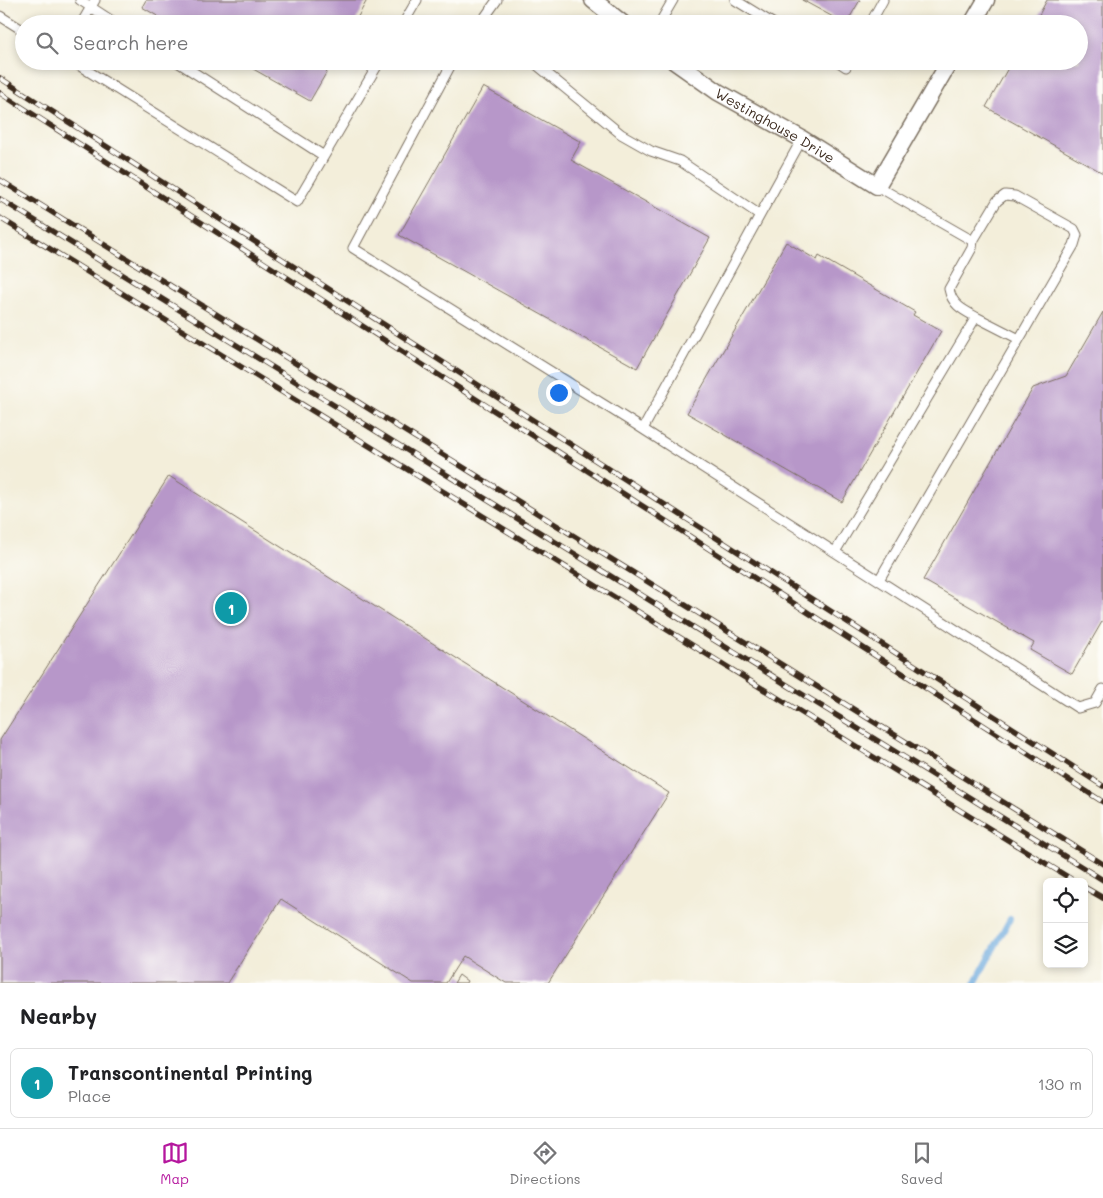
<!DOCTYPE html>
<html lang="en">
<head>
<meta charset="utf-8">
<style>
	body { margin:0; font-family:Mali,sans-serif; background:#f6f6f6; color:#202124 }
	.controls { position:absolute; right:15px; bottom:15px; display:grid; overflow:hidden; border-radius:8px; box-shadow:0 2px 8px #0003 }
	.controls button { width:45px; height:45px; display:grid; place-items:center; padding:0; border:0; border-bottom:1px solid #e0e0e0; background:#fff; color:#202124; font:25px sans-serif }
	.you { position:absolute; left:558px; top:392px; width:18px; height:18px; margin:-12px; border:4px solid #fff; border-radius:50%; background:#1a73e8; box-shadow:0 0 0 8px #1a73e833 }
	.badge { display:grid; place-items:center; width:32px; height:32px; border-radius:50%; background:#b5179e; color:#fff; font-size:16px; font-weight:700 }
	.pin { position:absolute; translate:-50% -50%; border:2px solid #fff; box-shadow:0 1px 5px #0006 }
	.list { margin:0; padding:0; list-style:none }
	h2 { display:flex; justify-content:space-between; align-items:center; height:65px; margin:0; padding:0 20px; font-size:21px }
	h2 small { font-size:16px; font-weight:400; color:#757577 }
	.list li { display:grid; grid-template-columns:32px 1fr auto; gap:15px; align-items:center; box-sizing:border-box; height:70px; margin:0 10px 10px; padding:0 10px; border:1px solid #e0e0e0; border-radius:8px }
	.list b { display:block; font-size:19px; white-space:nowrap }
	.list p { margin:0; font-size:16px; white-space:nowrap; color:#757577 }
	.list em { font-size:16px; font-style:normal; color:#757577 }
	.icon { flex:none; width:28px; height:28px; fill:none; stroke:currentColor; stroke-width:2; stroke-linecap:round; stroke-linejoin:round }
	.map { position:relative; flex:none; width:1103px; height:983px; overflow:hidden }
	.search { position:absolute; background:#fff; box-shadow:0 2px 8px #0003; left:15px; right:15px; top:15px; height:55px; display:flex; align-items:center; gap:12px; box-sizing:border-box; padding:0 18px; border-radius:28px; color:#757577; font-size:19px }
	.sheet { height:145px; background:#fff }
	nav { display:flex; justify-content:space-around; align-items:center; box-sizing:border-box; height:70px; border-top:1px solid #e0e0e0; background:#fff; font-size:14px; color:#757577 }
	nav a { display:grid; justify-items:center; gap:2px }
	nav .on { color:#b5179e }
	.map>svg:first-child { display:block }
</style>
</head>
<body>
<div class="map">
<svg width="1103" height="983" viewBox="0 0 1103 983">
	<rect width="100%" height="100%" fill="#fdfcf7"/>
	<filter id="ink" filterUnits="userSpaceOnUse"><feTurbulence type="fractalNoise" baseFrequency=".02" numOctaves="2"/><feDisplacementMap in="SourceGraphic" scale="10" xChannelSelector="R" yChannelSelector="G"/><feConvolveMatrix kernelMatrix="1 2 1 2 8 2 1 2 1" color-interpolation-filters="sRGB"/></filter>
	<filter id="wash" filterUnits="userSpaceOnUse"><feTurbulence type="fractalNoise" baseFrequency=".0096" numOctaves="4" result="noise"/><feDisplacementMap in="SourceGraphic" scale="20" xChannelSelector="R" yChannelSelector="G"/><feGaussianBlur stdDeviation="1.12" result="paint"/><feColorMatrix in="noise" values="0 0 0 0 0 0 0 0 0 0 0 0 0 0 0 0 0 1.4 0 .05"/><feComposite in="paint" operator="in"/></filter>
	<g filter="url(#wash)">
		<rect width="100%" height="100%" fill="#f3eeda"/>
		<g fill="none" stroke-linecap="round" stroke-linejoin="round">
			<path stroke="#6ca9dd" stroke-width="6" d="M975 983 1010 919"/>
		</g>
		<g id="blocks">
			<path fill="#b797c9" d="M146 0H367L354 24H171L142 7Z
				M802 0H860L846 24Z
				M1047 0H1103V173L986 107 1012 61H1079V24H1034Z
				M239 61H333L310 101Z
				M483 87 581 142 571 160 710 238 637 368 399 235Z
				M786 242 817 260 819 256 915 312 913 315 941 331 842 502 687 413Z
				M1103 312V620L1072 674 1030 650 1034 643 923 580 1033 388 1066 376Z
				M169 476 669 793 548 983H506L463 956 446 983H413L281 899 227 983H0V740Z
				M459 975 467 981 466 983H454Z"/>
		</g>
	</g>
	<g filter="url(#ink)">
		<use href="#blocks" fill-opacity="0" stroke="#7b6f60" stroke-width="1"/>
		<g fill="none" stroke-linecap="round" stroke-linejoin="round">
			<g stroke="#7b6f60" stroke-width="11">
				<path id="lane" d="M80 0 117 24
					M735 0 774 24
					M0 16 24 31
					M81 24 95 0
					M403 24 417 0
					M480 24 497 0
					M659 24 673 0
					M870 24 883 0
					M72 61 297 202 380 61
					M176 61 324 156
					M453 61 353 248 635 424 1078 708 1095 703 1103 689
					M532 61 621 134 651 151 680 161 760 215 802 139
					M837 61 846 67 849 61
					M976 317 1019 339
					M643 429 760 215
					M835 552 976 317C963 310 952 305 949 289L972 248 973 241 877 186
					M879 580 1074 245 1077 235 1074 229 1015 196 1005 195 997 201 973 241"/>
			</g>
			<g stroke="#7b6f60" stroke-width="19">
				<g id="street">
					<path d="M593 0 623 24"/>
					<path d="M972 24 986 0"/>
					<path id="s1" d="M674 61 718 92 802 139 877 186 950 61"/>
				</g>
			</g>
			<use href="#lane" stroke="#fff" stroke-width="9"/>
			<use href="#street" stroke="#fff" stroke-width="16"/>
			<g stroke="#3b2a1e" stroke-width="5.5">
				<path id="rail" d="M0 78 1103 786
					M0 93 1103 802
					M0 180 1103 864
					M0 199 1103 880
					M0 218 1076 882
					M1084 887 1103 898"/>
			</g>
			<use href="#rail" stroke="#fdfcf7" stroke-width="4" stroke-dasharray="11" stroke-linecap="butt"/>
		</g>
	</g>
	<g text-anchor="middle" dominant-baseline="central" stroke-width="5" stroke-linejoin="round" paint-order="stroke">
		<g font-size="14" fill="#3b2a1e" stroke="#fdfcf7">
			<text stroke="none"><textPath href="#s1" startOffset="120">Westinghouse Drive</textPath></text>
		</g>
	</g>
</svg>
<div class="controls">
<button><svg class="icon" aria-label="locate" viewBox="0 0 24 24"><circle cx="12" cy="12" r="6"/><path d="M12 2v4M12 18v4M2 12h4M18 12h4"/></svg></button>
<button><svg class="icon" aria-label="layers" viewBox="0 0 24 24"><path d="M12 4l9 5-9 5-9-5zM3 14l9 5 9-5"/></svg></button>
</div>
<div class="you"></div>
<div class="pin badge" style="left:231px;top:608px;background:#0f9aa8">1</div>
<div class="search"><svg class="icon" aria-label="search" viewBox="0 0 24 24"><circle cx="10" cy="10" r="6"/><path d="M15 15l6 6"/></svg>Search here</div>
</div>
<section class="sheet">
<h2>Nearby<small></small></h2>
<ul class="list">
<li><span class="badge" style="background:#0f9aa8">1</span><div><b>Transcontinental Printing</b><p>Place</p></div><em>130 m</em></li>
</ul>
</section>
<nav>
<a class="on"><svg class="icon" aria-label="map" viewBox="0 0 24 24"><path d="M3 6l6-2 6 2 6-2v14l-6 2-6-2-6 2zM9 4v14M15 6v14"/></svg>Map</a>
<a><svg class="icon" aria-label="directions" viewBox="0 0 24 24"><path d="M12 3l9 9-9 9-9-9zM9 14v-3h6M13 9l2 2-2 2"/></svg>Directions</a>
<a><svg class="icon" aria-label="saved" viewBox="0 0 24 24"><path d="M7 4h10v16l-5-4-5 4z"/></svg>Saved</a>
</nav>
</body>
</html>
